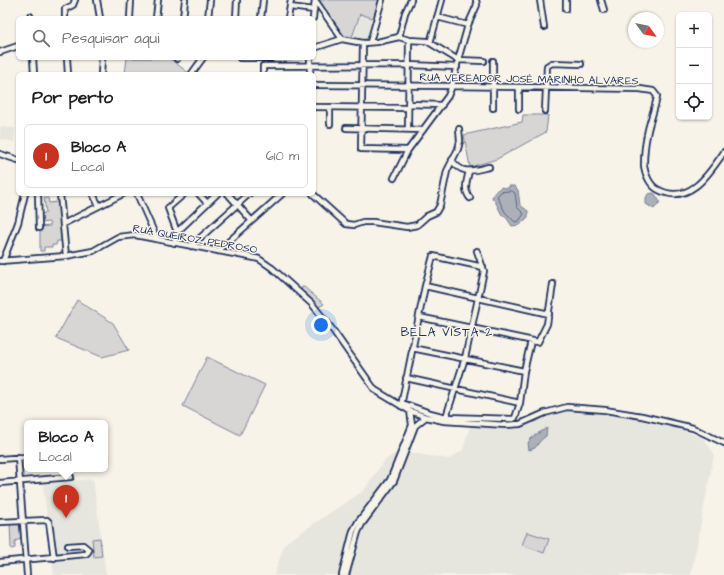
<!DOCTYPE html>
<html lang="pt">
<head>
<meta charset="utf-8">
<style>
	body { margin:0; font-family:"Architects Daughter",sans-serif; background:#f6f6f6; color:#202124 }
	.controls { position:absolute; right:12px; top:12px; display:grid; overflow:hidden; border-radius:6px; box-shadow:0 1px 3px #0004 }
	.controls button { width:36px; height:36px; display:grid; place-items:center; padding:0; border:0; border-bottom:1px solid #e0e0e0; background:#fff; color:#202124; font:20px sans-serif }
	.compass { position:absolute; left:628px; top:12px; width:36px; height:36px; border-radius:50%; background:#fff; box-shadow:0 1px 3px #0004; rotate:123deg }
	.you { position:absolute; left:321px; top:325px; width:14px; height:14px; margin:-10px; border:3px solid #fff; border-radius:50%; background:#1a73e8; box-shadow:0 0 0 6px #1a73e833 }
	.badge { display:grid; place-items:center; width:26px; height:26px; border-radius:50%; background:#c8321e; color:#fff; font-size:13px; font-weight:700 }
	.pin { position:absolute; translate:-50% -33px; filter:drop-shadow(0 1px 2px #0008) }
	.pin::after { content:''; position:absolute; top:21px; width:14px; height:12px; background:inherit; clip-path:polygon(0 0,100% 0,50% 100%) }
	.popup { position:absolute; left:24px; top:420px; width:84px; height:52px; box-sizing:border-box; display:grid; place-content:center; border-radius:6px; background:#fff; filter:drop-shadow(0 1px 3px #0005); font-size:13px; white-space:nowrap; color:#757577 }
	.popup b { font-size:15px; color:#202124 }
	.popup::after { content:''; position:absolute; left:50%; top:100%; margin-left:-8px; border:8px solid transparent; border-top-color:#fff }
	.list { margin:0; padding:0; list-style:none }
	h2 { display:flex; justify-content:space-between; align-items:center; height:52px; margin:0; padding:0 16px; font-size:17px }
	h2 small { font-size:13px; font-weight:400; color:#757577 }
	.list li { display:grid; grid-template-columns:26px 1fr auto; gap:12px; align-items:center; box-sizing:border-box; height:64px; margin:0 8px 8px; padding:0 8px; border:1px solid #e0e0e0; border-radius:6px }
	.list b { display:block; font-size:15px; white-space:nowrap }
	.list p { margin:0; font-size:13px; white-space:nowrap; color:#757577 }
	.list em { font-size:13px; font-style:normal; color:#757577 }
	.icon { flex:none; width:22px; height:22px; fill:none; stroke:currentColor; stroke-width:2; stroke-linecap:round; stroke-linejoin:round }
	.map { position:relative; flex:none; width:724px; height:575px; overflow:hidden }
	.search { position:absolute; background:#fff; box-shadow:0 1px 3px #0004; left:16px; top:16px; width:300px; height:44px; display:flex; align-items:center; gap:10px; box-sizing:border-box; padding:0 14px; border-radius:6px; color:#757577; font-size:15px }
	.panel { position:absolute; background:#fff; box-shadow:0 1px 3px #0004; left:16px; top:72px; width:300px; height:124px; border-radius:6px }
	.map>svg:first-child { display:block }
</style>
</head>
<body>
<div class="map">
<svg width="724" height="575" viewBox="0 0 724 575">
	<rect width="100%" height="100%" fill="#f7f3e8"/>
	<filter id="ink" filterUnits="userSpaceOnUse"><feTurbulence type="fractalNoise" baseFrequency=".025" numOctaves="2"/><feDisplacementMap in="SourceGraphic" scale="8" xChannelSelector="R" yChannelSelector="G"/><feConvolveMatrix kernelMatrix="1 2 1 2 8 2 1 2 1" color-interpolation-filters="sRGB"/></filter>
	<g filter="url(#ink)">
		<path fill="#e6e5de" d="M360 14 376 19 369 41 351 40Z
			M0 127 15 128 14 142 0 139Z
			M570 409 608 412 636 417 648 423 677 428 703 438 714 454 691 575H274L285 543 363 491 385 460 399 451 449 459 463 450 470 426 515 429 554 413Z
			M93 479 106 575H54L43 484Z"/>
		<path fill="#d7d6d4" stroke="#798299" d="M317 0H381L376 19 360 14 351 40 342 37Z
			M127 58H169L190 74H125Z
			M523 115H548L546 132 497 159 470 167 464 135 522 122Z
			M44 198H48L49 203 58 202 62 241H57L56 245H52V247H44V251H40V227L50 226 49 222 40 223V214L46 213Z
			M302 287H304L324 304 319 307 301 291Z
			M77 300 113 323 129 350 102 357 56 338Z
			M207 357 265 385 240 435 183 406Z
			M10 523 19 524 21 539 15 541V548L11 549Z
			M527 532 549 539 544 553 522 545Z
			M100 538 102 556 94 557 92 539Z"/>
		<path fill="#acb0b9" stroke="#727c95" d="M509 186H514L518 190 520 205 528 211V217L520 225 512 226 506 217 502 215 495 201 492 198C494 192 496 190 502 187L504 188H509Z
			M653 193 655 194 660 202 654 209 646 204V198L648 194Z
			M547 428 546 436 540 441 535 448 529 450 528 443C532 435 540 433 547 428Z"/>
		<g fill="none" stroke-linecap="round" stroke-linejoin="round">
			<path stroke="#556382" stroke-width="1" d="M512 191 515 193 517 207 524 214 519 221 515 222 505 212 497 196 501 192Z"/>
			<g stroke="#1b2f5e" stroke-width="8">
				<path id="minor" d="M97 0 100 18
					M315 0 342 39
					M540 0 544 27
					M566 0V9
					M601 0 604 10
					M290 7 314 10
					M30 16V18
					M437 17 468 25
					M65 18V9L73 5 75 0
					M130 18 131 0
					M156 18 158 0
					M183 18 185 0
					M208 18 210 0
					M236 18 237 0
					M261 18 263 0
					M288 18 291 0
					M313 18 315 0
					M399 37 409 40 427 41 458 60 484 61
					M399 37 405 13 411 0
					M370 42 382 0
					M363 43 361 149 408 150
					M430 43 442 0
					M314 48 342 39 363 43 377 42 399 37
					M0 52 18 46
					M33 58 34 74
					M67 58 68 74
					M240 58H271
					M310 58V74
					M177 59V58
					M493 61V108
					M192 73 203 58
					M101 74 102 58
					M263 74V66L409 65 457 67
					M314 85 452 86 640 89 653 91 657 96C655 110 649 122 647 135 645 144 644 157 644 166 645 174 650 185 657 189 688 207 709 174 724 152
					M519 87V109
					M408 104 442 105
					M314 107 408 108
					M545 111 547 66 552 63 581 64
					M330 124V107
					M346 128 423 130
					M408 129 409 40
					M0 154 18 160
					M452 160C462 176 474 170 489 167
					M469 171C467 180 463 190 470 198
					M394 178 408 150 448 96 452 86 458 60 468 25 477 5 476 0
					M38 194 39 228
					M60 194 66 256
					M93 194 99 206
					M137 194 157 239
					M199 194 207 203
					M228 194 251 220
					M313 194 346 224 354 225 363 222H373L407 227 417 225 427 216 436 212 440 205 447 171 458 149 460 141 459 129
					M63 224 123 194
					M177 232 168 208 184 194
					M174 243 177 232 217 194
					M191 246 249 194
					M218 251 282 194
					M0 261 66 256 93 251 118 237 135 235 255 258 259 259 272 268 312 304 332 329 375 390 410 411 426 417 444 421 506 425 520 424 545 413 567 407 605 410 642 416 693 428 724 443
					M3 261 18 223 25 194
					M425 286 549 314
					M419 317 538 342 547 324 553 284
					M412 348 524 371
					M406 378 520 403
					M402 403 430 413 446 417 513 419 515 418 520 403 524 371 531 341
					M401 406 425 286 433 256 483 267
					M446 417 465 358 484 271 477 251
					M18 457 27 575
					M0 459 27 457
					M0 483 71 477
					M0 522 47 520 49 522 54 558
					M0 562 86 554 88 552 89 550 83 545 68 546
					M342 575 353 531 358 522 390 480 412 425 410 411
					M346 575 358 532 362 524 394 481 415 426 426 417"/>
			</g>
			<use href="#minor" stroke="#f7f3e8" stroke-width="4.5"/>
		</g>
	</g>
	<g text-anchor="middle" dominant-baseline="central" stroke-width="3" stroke-linejoin="round" paint-order="stroke">
		<g font-size="11" fill="#1b2f5e" stroke="#f7f3e8">
			<text transform="translate(529 79) rotate(1)">RUA VEREADOR JOSÉ MARINHO ALVARES</text>
			<text transform="translate(195 239) rotate(10)">RUA QUEIROZ PEDROSO</text>
		</g>
		<g font-size="12" letter-spacing="1" fill="#1b2f5e" stroke="#f7f3e8">
			<text x="447" y="332">BELA VISTA 2</text>
		</g>
	</g>
</svg>
<div class="controls">
<button>+</button>
<button>−</button>
<button><svg class="icon" aria-label="locate" viewBox="0 0 24 24"><circle cx="12" cy="12" r="6"/><path d="M12 2v4M12 18v4M2 12h4M18 12h4"/></svg></button>
</div>
<svg class="compass" viewBox="-18 -18 36 36"><path d="M0-13l5 13h-10z" fill="#e53935"/><path d="M0 13l5-13h-10z" fill="#757577"/></svg>
<div class="you"></div>
<div class="pin badge" style="left:66px;top:518px">1</div>
<div class="popup"><b>Bloco A</b>Local</div>
<div class="search"><svg class="icon" aria-label="search" viewBox="0 0 24 24"><circle cx="10" cy="10" r="6"/><path d="M15 15l6 6"/></svg>Pesquisar aqui</div>
<section class="panel">
<h2>Por perto<small></small></h2>
<ul class="list">
<li><span class="badge">1</span><div><b>Bloco A</b><p>Local</p></div><em>610 m</em></li>
</ul>
</section>
</div>
</body>
</html>
